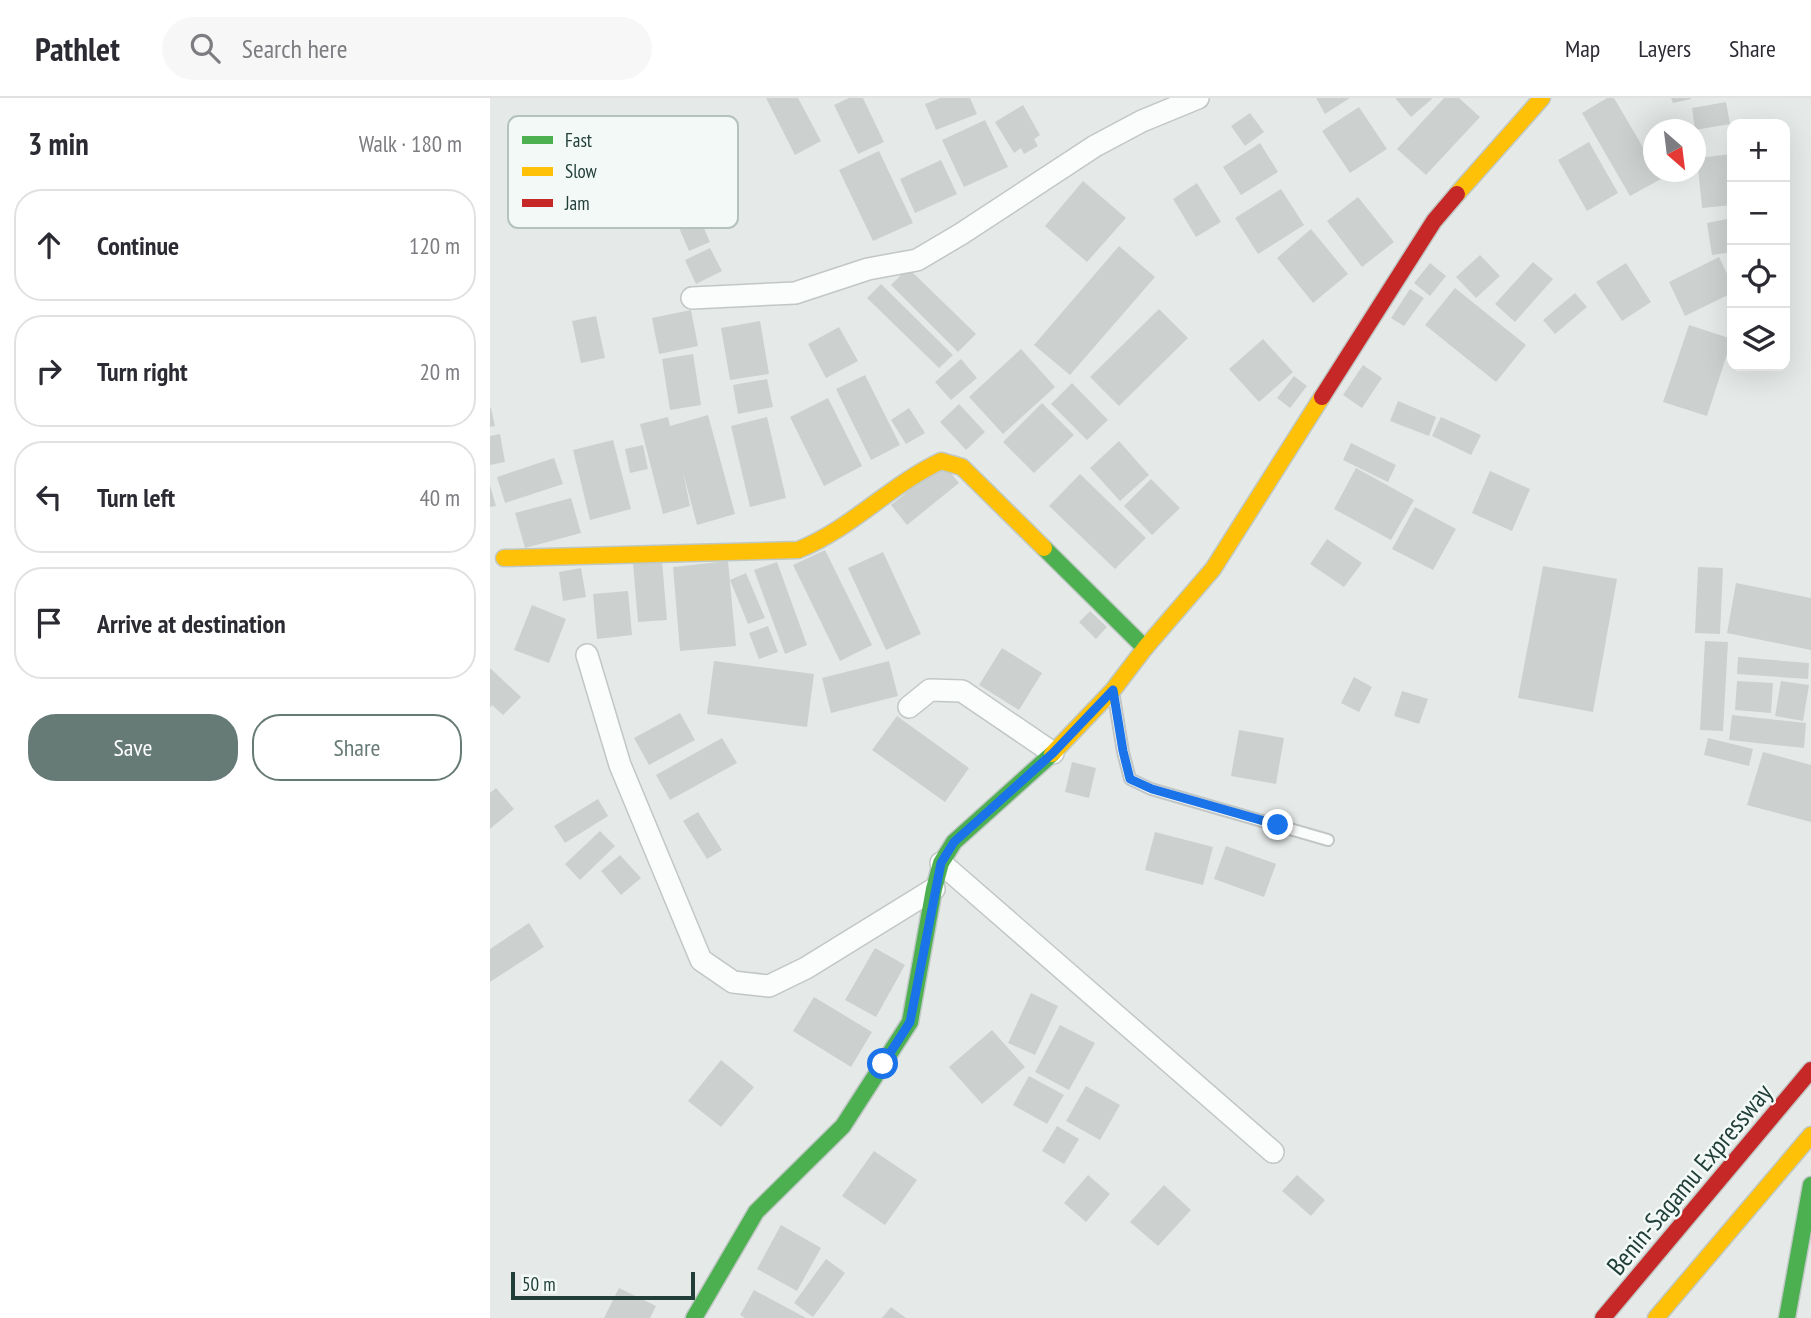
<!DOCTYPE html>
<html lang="en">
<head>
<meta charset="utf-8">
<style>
	body { margin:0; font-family:"PT Sans Narrow",sans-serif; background:#f7f7f7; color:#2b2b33 }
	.controls { position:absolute; right:21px; top:21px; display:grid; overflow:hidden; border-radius:14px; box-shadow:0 7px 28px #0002 }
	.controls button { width:63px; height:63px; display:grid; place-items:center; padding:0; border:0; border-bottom:2px solid #e1e1e2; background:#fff; color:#2b2b33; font:35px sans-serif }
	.compass { position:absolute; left:1153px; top:21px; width:63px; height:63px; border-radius:50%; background:#fff; box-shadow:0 7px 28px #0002; rotate:152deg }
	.scale { position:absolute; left:21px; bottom:18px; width:184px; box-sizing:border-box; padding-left:7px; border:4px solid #213e39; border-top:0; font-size:19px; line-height:24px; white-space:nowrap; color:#213e39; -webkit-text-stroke:5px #f3f9f6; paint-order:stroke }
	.stop { position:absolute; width:21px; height:21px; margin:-16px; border:5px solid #1a73e8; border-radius:50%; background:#fff }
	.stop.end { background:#1a73e8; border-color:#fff; box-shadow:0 2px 7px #0008 }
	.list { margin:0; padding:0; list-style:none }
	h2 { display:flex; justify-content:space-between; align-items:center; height:91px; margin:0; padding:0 28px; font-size:30px }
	h2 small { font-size:23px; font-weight:400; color:#7c7c81 }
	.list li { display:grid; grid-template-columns:46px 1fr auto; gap:21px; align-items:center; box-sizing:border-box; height:112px; margin:0 14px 14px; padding:0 14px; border:2px solid #e1e1e2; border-radius:28px }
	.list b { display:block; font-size:26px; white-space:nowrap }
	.list em { font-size:23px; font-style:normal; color:#7c7c81 }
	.actions { display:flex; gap:14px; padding:21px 28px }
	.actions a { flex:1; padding:16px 0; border:2px solid #667a76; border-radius:28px; text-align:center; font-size:24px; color:#667a76 }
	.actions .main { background:#667a76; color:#fff }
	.icon { flex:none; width:38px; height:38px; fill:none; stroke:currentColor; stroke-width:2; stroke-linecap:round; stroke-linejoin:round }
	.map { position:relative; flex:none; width:1321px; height:1220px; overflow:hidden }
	header { display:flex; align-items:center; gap:42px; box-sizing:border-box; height:98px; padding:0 35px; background:#fff; border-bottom:2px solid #e1e1e2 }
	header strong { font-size:33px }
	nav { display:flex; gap:38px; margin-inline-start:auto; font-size:24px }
	.search { width:490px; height:63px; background:#f7f7f7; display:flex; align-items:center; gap:18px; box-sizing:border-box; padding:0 24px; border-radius:38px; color:#7c7c81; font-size:26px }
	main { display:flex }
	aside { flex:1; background:#fff }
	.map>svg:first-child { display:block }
</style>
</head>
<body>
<header>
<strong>Pathlet</strong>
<div class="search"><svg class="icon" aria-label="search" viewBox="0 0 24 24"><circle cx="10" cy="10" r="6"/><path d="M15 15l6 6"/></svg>Search here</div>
<nav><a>Map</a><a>Layers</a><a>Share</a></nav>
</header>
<main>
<aside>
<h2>3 min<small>Walk · 180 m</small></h2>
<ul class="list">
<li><svg class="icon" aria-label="ahead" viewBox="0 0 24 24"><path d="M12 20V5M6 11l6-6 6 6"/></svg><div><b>Continue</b></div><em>120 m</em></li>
<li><svg class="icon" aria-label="right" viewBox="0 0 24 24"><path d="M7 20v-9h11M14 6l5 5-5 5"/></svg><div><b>Turn right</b></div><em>20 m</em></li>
<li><svg class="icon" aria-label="left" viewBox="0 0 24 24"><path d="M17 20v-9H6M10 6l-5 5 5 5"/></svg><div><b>Turn left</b></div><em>40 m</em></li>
<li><svg class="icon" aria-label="arrive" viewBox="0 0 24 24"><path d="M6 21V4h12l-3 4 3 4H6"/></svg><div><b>Arrive at destination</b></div></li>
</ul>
<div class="actions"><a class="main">Save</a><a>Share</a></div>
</aside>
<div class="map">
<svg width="1321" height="1220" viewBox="0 0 1321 1220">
	<rect width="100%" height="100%" fill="#e5eae8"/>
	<path fill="#ccd1cf" d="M276 0H308L331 43 305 57Z
		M359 0H373L394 44 368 56 344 7Z
		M450 0H480L487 16 446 32 435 6Z
		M826 0H860L835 16Z
		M905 0H941L942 1 921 19Z
		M954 0H969L990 19 936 77 907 51Z
		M1117 0H1124L1164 68V74H1167L1171 81 1140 98 1092 15Z
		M1181 0H1201V1L1183 5Z
		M1236 4 1240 26 1205 32 1202 10Z
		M533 7 550 37 544 41 548 48 534 56 531 50 524 55 505 24Z
		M869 9 897 51 860 75 832 33Z
		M760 15 774 34 755 48 741 28Z
		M495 22 518 69 474 89 452 42Z
		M1099 44 1128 95 1097 113 1068 62Z
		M770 45 788 74 751 97 733 69Z
		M389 53 423 125 383 143 349 72Z
		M1242 56V107L1212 110 1207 60Z
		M451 62 467 96 425 115 410 81Z
		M593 83 636 120 597 164 555 128Z
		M707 85 731 124 706 139 683 101Z
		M791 91 814 127 768 156 745 120Z
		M868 99 904 144 872 169 837 123Z
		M1242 120V154L1222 157 1217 125Z
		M210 121 220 144 199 153 189 130Z
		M821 131 858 176 823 205 787 160Z
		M629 148 665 179 580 277 544 247Z
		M220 150 232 173 206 186 195 162Z
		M990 157 1010 178 986 200 966 179Z
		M1229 159 1242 186V195L1195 218 1179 184Z
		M1043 164 1063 181 1025 224 1005 206Z
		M940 165 956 178 940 198 924 185Z
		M1136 165 1161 204 1132 223 1106 184Z
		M418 170 486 236 468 254 401 187Z
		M391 186 463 257 449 270 377 200Z
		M965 190 1036 247 1006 284 935 227Z
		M920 191 934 200 914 228 901 220Z
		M1085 195 1097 209 1065 236 1053 222Z
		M669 211 698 240 629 308 600 279Z
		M201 212 208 248 169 256 162 220Z
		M106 218 115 260 91 265 82 223Z
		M270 223 279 276 240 282 231 230Z
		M1199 227 1242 241 1217 318 1173 304Z
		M349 229 368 263 336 280 318 246Z
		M773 241 803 274 769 304 739 271Z
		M531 251 565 289 513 336 479 299Z
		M203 256 211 307 180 312 172 261Z
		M471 261 487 280 461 302 445 284Z
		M873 267 892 280 872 310 853 297Z
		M375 277 410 347 381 362 346 291Z
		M804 278 817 288 800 310 787 300Z
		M277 281 283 309 248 316 243 287Z
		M582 285 618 322 597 342 561 306Z
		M338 300 372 368 334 388 300 319Z
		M908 303 946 319 939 338 900 323Z
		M552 305 584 337 544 375 513 344Z
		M469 306 495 334 476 352 450 324Z
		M0 310H1L5 328 0 329Z
		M419 310 435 335 416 346 401 322Z
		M218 317 245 416 207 427 193 374 200 408 173 416 150 326 178 319 180 328Z
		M277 319 296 400 260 409 241 328Z
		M951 319 991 337 981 357 942 338Z
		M10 336 15 364 0 367V338Z
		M123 342 141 411 100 422 83 352Z
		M629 343 659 377 630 403 600 370Z
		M861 345 906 367 898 384 853 362Z
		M153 347 158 371 140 375 135 351Z
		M64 360 73 386 15 405 7 379Z
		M453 365 469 385 417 427 401 407Z
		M866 370 924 402 901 442 844 411Z
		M1000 373 1040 391 1022 433 982 415Z
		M590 376 656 440 625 471 559 408Z
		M661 381 690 410 662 437 634 408Z
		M0 387 6 408 0 409Z
		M81 400 91 435 35 450 25 415Z
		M925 409 966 431 943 472 902 451Z
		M837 441 872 465 854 489 820 466Z
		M335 452 382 547 350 563 303 467Z
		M393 454 431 536 396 552 358 470Z
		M172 463 177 522 148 524 143 465Z
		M238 463 246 548 190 553 183 469Z
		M287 464 317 547 295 556 264 472Z
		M1053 468 1127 481 1103 614 1028 600Z
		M1208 469 1233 470 1230 536 1205 535Z
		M91 470 96 499 73 503 69 474Z
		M256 475 275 520 258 526 240 482Z
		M1246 485 1321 500V552L1237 535Z
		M138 493 142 537 107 541 103 496Z
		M42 507 76 521 59 565 24 552Z
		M600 513 617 529 606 541 589 524Z
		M278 528 288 554 269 561 259 535Z
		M1215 543 1238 544 1233 633 1210 632Z
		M512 550 552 575 529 612 489 587Z
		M1248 559 1319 565 1318 581 1247 576Z
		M224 563 324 576 317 629 217 616Z
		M399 563 408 598 341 615 332 580Z
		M0 570 31 599 13 617 2 607 0 610Z
		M864 579 882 589 869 614 851 605Z
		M1247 583 1283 585 1281 615 1245 612Z
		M1291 583 1319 587 1313 623 1285 618Z
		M912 593 938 601 929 626 904 618Z
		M190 615 205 642 159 667 144 640Z
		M1242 617 1316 625 1314 650 1239 642Z
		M407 618 479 670 455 704 382 652Z
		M749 632 794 640 786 686 741 678Z
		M232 640 247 665 180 702 166 677Z
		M1218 640 1263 651 1259 668 1214 657Z
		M1273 654 1321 667V724L1257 707Z
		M582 664 606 670 599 700 575 694Z
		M6 690 24 711 0 731V695Z
		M108 701 118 718 75 745 64 728Z
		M208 714 232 752 217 761 193 723Z
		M110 733 125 748 90 782 75 766Z
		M665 734 723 749 713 787 655 772Z
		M736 748 786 766 774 799 724 781Z
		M130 757 151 780 131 797 111 773Z
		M39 825 54 849 0 884V851Z
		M385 850 415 867 386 919 355 902Z
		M541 895 568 908 545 957 518 945Z
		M324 899 382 934 361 969 303 933Z
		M570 927 605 945 579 992 545 974Z
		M502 932 535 969 492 1006 459 969Z
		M231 962 264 989 231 1029 198 1003Z
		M539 978 574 997 557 1026 523 1007Z
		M596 988 630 1007 610 1042 576 1023Z
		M567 1028 589 1041 574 1066 552 1053Z
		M384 1053 427 1082 395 1127 352 1098Z
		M598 1077 620 1096 596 1124 574 1105Z
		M807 1077 835 1102 821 1118 792 1093Z
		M674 1087 701 1112 668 1148 640 1124Z
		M291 1127 331 1150 307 1193 267 1171Z
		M336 1161 355 1175 323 1219 304 1205Z
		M129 1190 166 1208 160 1220H114Z
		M264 1192 316 1220H255L250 1217Z
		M401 1209 416 1220H392Z"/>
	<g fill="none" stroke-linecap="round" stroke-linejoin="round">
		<g stroke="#c2c7c5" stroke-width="14">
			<path id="lane" d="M624 599 633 654 640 681 661 691 838 742"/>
		</g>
		<g stroke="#c2c7c5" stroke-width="24">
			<path id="street" d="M202 200 305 195 378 171 427 162 471 136 605 48 652 23 708 0
				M97 557 130 667 211 862 243 884 279 888 316 870 444 791
				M419 609 440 592 472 593 563 655
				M451 765 783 1054"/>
		</g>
		<g stroke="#c0c8c5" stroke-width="19">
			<path id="fast" d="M554 450 655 550
				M204 1220 266 1114 353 1028 420 924 444 791 451 765 464 744 562 656
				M1297 1220 1321 1087"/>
		</g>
		<g stroke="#c0c8c5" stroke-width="19">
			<path id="slow" d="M967 96 1052 0
				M14 460 308 452C361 431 400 387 451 363L472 369 554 450
				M562 656 623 592 655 550 723 471 832 299
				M1166 1220 1321 1037"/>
		</g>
		<g stroke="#c0c8c5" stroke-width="19">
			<path id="jam" d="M832 299 944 123 967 96
				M1113 1220 1321 972"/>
		</g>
		<use href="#lane" stroke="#fbfcfc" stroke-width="10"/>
		<use href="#street" stroke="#fbfcfc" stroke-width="21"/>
		<use href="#fast" stroke="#4caf50" stroke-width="16"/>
		<use href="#slow" stroke="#ffc107" stroke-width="16"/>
		<use href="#jam" stroke="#c62828" stroke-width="16"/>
	</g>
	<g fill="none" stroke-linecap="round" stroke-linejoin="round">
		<path stroke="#1a73e8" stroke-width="9" d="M393 966 420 924 451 765 464 744 563 655 623 592 633 653 640 681 662 691 788 727"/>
	</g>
	<g text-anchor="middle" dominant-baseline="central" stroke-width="5" stroke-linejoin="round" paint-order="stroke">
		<g font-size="26" fill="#213e39" stroke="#f3f9f6">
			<text transform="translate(1199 1081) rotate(-50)">Benin-Sagamu Expressway</text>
		</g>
	</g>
	<rect x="18" y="18" width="230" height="112" rx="10" fill="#f3f9f6" stroke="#b4c1bd" stroke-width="2"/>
	<rect x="32" y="38" width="31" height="8" fill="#4caf50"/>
	<rect x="32" y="69" width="31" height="9" fill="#ffc107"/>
	<rect x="32" y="101" width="31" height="8" fill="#c62828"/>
	<g font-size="19" fill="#213e39">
		<text x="75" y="49">Fast</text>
		<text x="75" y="80">Slow</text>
		<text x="75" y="112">Jam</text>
	</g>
</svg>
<div class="controls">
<button>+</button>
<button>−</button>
<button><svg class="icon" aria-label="locate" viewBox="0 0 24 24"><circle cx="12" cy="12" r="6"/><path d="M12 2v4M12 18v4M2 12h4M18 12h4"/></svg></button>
<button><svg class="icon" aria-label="layers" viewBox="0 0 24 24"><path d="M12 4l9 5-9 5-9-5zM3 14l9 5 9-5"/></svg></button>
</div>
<svg class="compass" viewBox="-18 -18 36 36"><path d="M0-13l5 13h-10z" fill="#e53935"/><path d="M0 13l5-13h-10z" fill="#7c7c81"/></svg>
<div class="scale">50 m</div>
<div class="stop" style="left:393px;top:966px"></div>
<div class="stop end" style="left:788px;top:727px"></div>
</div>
</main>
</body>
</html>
